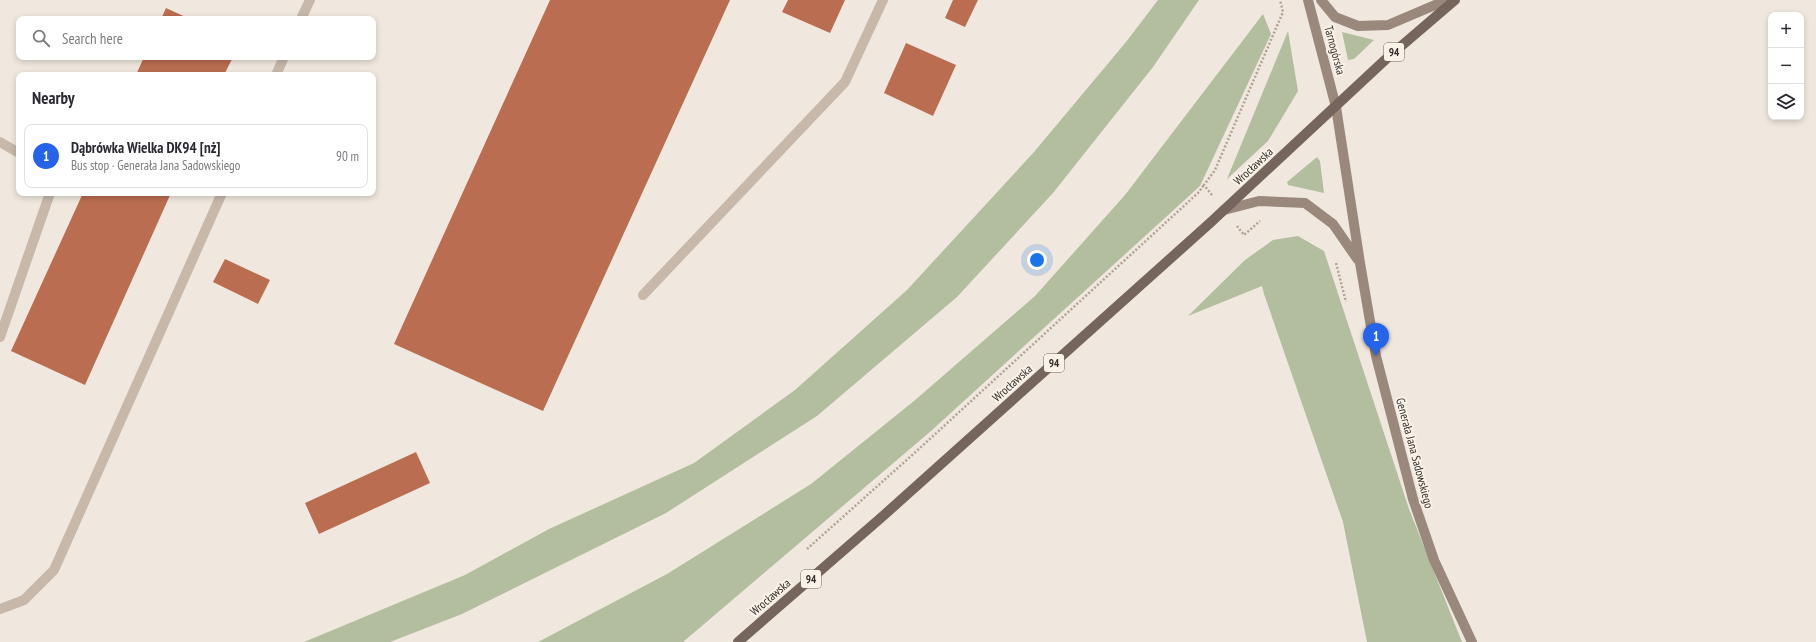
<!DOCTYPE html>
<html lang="en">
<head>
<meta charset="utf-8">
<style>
	body { margin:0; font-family:"PT Sans Narrow",sans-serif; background:#f7f7f7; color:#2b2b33 }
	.controls { position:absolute; right:12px; top:12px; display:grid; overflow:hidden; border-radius:8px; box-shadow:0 2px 6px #0003 }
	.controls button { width:36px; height:36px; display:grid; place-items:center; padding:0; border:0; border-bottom:1px solid #e1e1e2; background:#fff; color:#2b2b33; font:20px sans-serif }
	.you { position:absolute; left:1037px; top:260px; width:14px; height:14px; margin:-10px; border:3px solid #fff; border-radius:50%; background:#1a73e8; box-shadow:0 0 0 6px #1a73e833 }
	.badge { display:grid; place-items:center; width:26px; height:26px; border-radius:50%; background:#2563eb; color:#fff; font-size:13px; font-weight:700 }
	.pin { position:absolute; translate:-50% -33px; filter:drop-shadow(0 1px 2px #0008) }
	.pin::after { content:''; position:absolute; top:21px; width:14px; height:12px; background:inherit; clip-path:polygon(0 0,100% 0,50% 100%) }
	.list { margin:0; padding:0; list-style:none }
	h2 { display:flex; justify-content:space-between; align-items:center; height:52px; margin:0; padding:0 16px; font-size:17px }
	h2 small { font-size:13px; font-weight:400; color:#7c7c81 }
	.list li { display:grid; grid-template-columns:26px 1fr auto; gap:12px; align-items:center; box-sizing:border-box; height:64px; margin:0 8px 8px; padding:0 8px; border:1px solid #e1e1e2; border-radius:8px }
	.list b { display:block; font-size:15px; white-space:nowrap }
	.list p { margin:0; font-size:13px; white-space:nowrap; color:#7c7c81 }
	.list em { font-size:13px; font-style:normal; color:#7c7c81 }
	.icon { flex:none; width:22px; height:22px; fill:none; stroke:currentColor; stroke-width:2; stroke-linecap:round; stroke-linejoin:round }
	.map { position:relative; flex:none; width:1816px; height:642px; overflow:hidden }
	.search { position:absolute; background:#fff; box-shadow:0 2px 6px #0003; left:16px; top:16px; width:360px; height:44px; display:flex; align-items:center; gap:10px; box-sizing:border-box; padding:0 14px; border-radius:8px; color:#7c7c81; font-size:15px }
	.panel { position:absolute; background:#fff; box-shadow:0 2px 6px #0003; left:16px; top:72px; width:360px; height:124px; border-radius:8px }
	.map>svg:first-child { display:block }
</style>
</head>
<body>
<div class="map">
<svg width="1816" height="642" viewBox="0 0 1816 642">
	<rect width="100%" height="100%" fill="#f0e8de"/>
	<path fill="#b3be9f" d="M1158 0H1199L1153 67 1053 193 957 297 817 416 666 513 462 614 390 642H304L465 575 549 529 694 463 795 390 907 290 1034 152 1126 42Z
		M1263 14 1271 34 1200 186 931 431 683 642H538L667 574 811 484 914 401 1035 296 1125 195Z
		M1288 31 1298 91 1268 141 1227 179Z
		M1342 32 1374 40 1354 59 1348 60Z
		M1317 157 1320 161 1324 193 1288 185 1287 182Z
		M1298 236 1324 251 1409 509 1462 642H1367L1343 522 1264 294 1262 286 1188 316 1245 260 1273 240Z"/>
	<path fill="#ba6d51" d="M550 0H730L543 411 394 344Z
		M788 0H845L830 33 782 12Z
		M953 0H978L965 27 945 18Z
		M166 8 190 19H161Z
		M906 43 956 65 933 116 884 93Z
		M144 57H233L224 75H136Z
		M83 193H171L85 385 11 351Z
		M225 259 270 280 258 304 213 282Z
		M416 452 430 483 319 534 305 503Z"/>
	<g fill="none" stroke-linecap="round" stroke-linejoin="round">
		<path stroke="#b3a295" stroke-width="2.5" stroke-dasharray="2 2" stroke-linecap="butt" d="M1212 195 1204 185 1215 170 1283 12 1280 0
			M1237 226 1244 235 1260 221
			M1336 263 1346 302
			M807 549 920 448 1198 193 1204 185"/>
		<path stroke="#c7b8aa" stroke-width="10" d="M301 19 310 0
			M276 75 284 57
			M0 142 19 153
			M643 295 845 82 883 0
			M0 337 50 193
			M0 609 24 600 54 570 222 193"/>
		<path stroke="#9a887c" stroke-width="10" d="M1308 0 1336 107 1360 263 1376 356 1413 499 1434 560 1472 642
			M1321 0 1335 17 1358 26 1388 25 1447 0
			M1224 210 1259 201 1305 203 1333 224 1358 260"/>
		<path stroke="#76655c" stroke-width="10" d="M738 642 883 516 1210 223 1385 60 1455 0"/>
	</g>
	<g text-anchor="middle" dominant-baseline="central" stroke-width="4" stroke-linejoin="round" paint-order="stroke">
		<g fill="#f8f2e9" stroke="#706863" stroke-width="1">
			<rect x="1384" y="43" width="20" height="18" rx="3"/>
			<rect x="1044" y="354" width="20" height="18" rx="3"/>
			<rect x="801" y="570" width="20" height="18" rx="3"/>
		</g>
		<g font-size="11" font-weight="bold" fill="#352d29">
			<text x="1394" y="52">94</text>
			<text x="1054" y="363">94</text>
			<text x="811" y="579">94</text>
		</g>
		<g font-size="12" fill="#352d29" stroke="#f8f2e9">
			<text transform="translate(1335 50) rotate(75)">Tarnogórska</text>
			<text transform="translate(1253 166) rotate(-43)">Wrocławska</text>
			<text transform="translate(1012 383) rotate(-42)">Wrocławska</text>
			<text transform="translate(1415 453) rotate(75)">Generała Jana Sadowskiego</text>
			<text transform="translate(770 597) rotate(-41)">Wrocławska</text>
		</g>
	</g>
</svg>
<div class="controls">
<button>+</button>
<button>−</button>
<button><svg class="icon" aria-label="layers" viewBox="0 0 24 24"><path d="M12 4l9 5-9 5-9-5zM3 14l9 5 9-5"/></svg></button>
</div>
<div class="you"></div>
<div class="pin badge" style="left:1376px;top:356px">1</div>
<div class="search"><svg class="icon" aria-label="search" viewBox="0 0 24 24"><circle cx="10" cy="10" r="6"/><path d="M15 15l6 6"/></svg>Search here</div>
<section class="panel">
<h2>Nearby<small></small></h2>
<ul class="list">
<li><span class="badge">1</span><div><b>Dąbrówka Wielka DK94 [nż]</b><p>Bus stop · Generała Jana Sadowskiego</p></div><em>90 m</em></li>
</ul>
</section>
</div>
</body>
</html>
